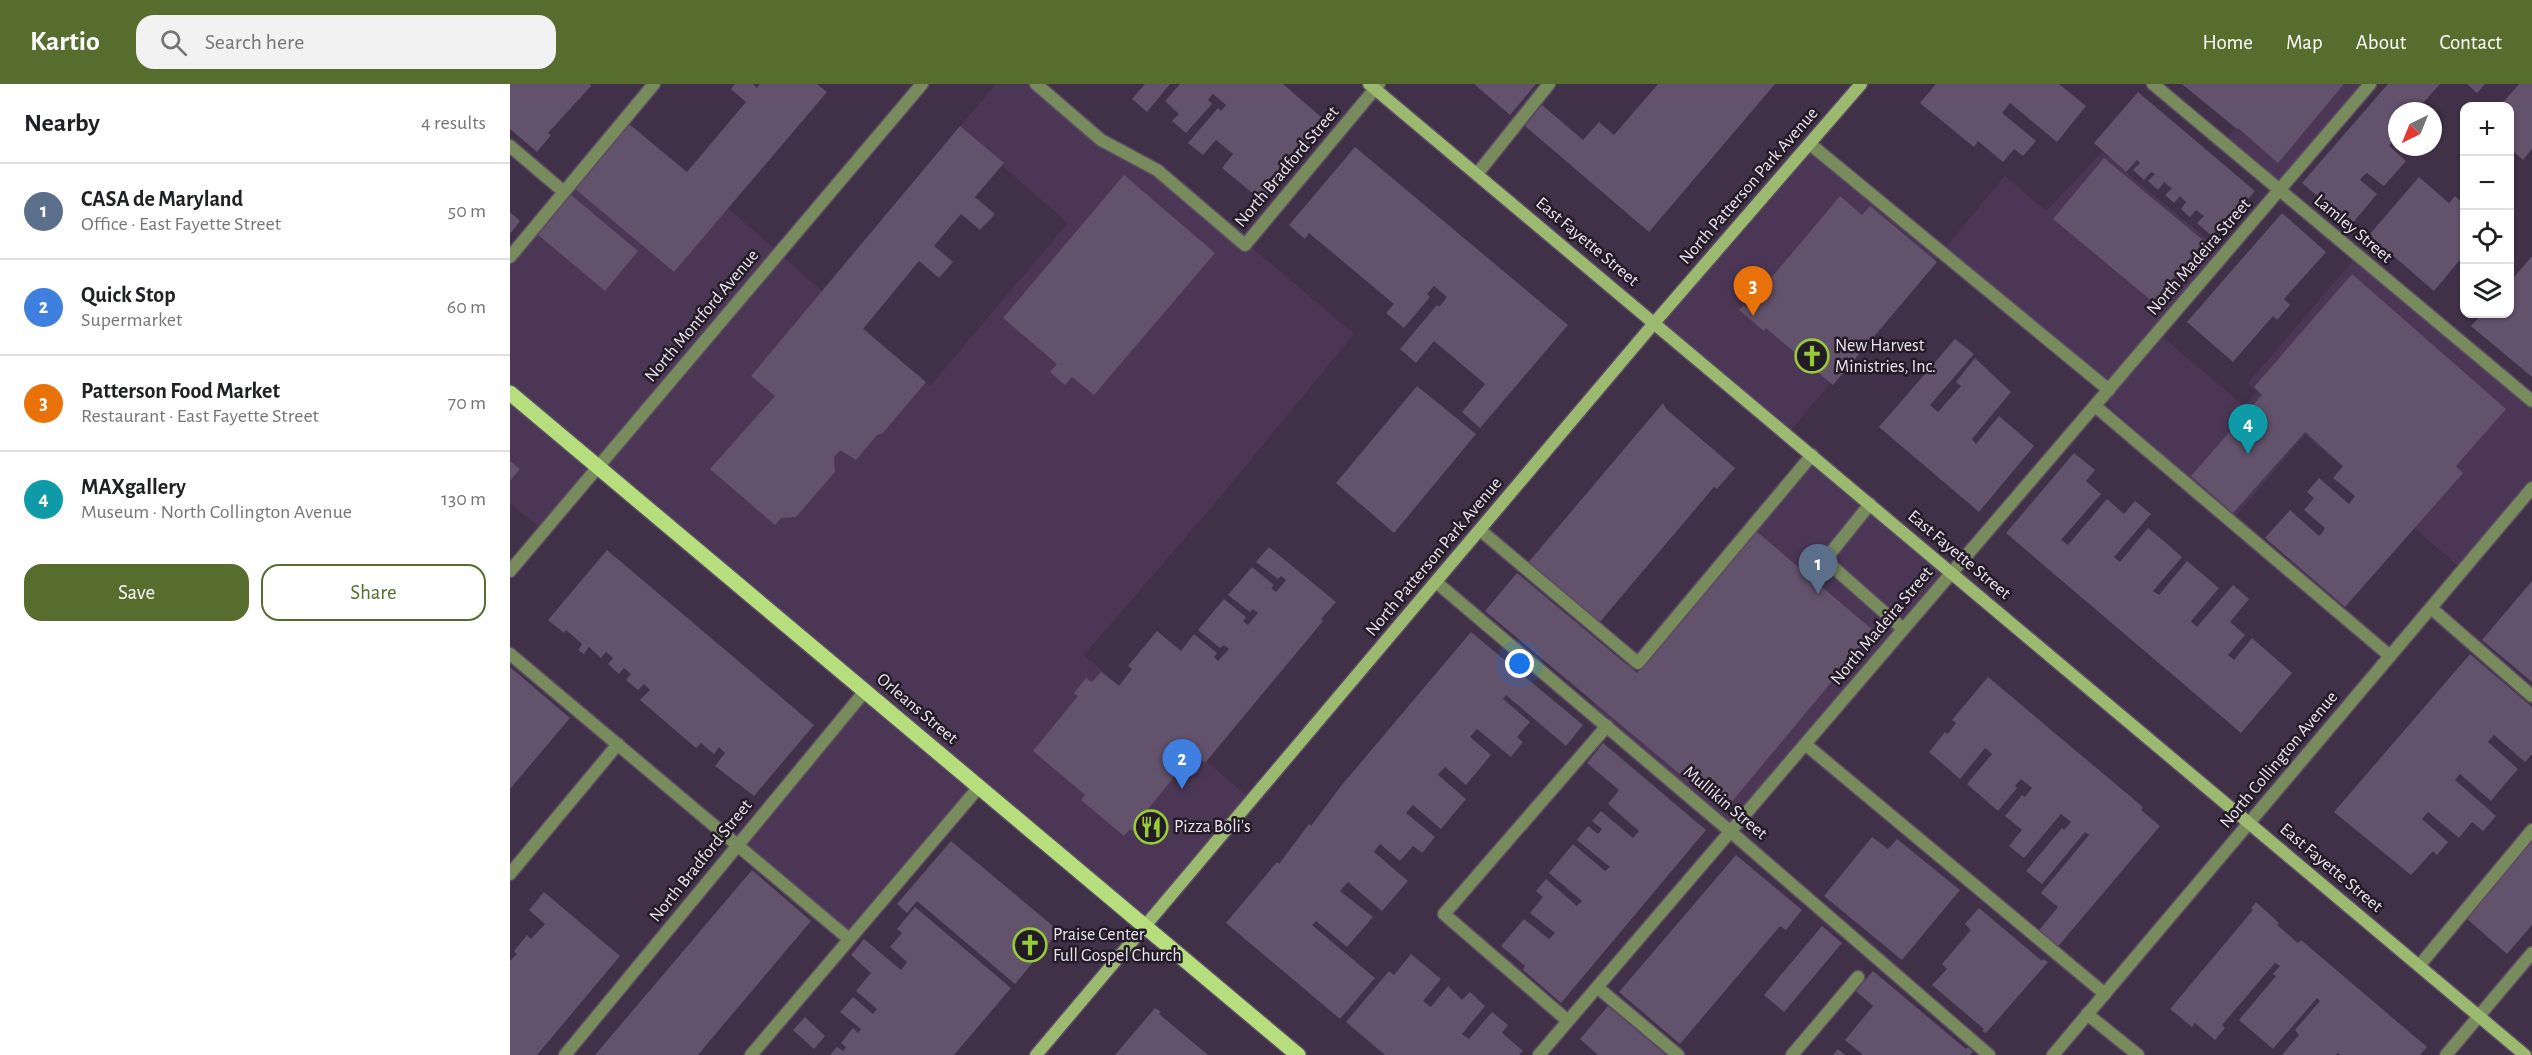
<!DOCTYPE html>
<html lang="en">
<head>
<meta charset="utf-8">
<style>
	body { margin:0; font-family:"Alegreya Sans",sans-serif; background:#f2f2f2; color:#202124 }
	.controls { position:absolute; right:18px; top:18px; display:grid; overflow:hidden; border-radius:12px; box-shadow:0 2px 4px #0004 }
	.controls button { width:54px; height:54px; display:grid; place-items:center; padding:0; border:0; border-bottom:2px solid #e0e0e0; background:#fff; color:#202124; font:30px sans-serif }
	.compass { position:absolute; left:1878px; top:18px; width:54px; height:54px; border-radius:50%; background:#fff; box-shadow:0 2px 4px #0004; rotate:223deg }
	.you { position:absolute; left:1010px; top:580px; width:21px; height:21px; margin:-15px; border:4px solid #fff; border-radius:50%; background:#1a73e8; box-shadow:0 0 0 9px #1a73e833 }
	.badge { display:grid; place-items:center; width:39px; height:39px; border-radius:50%; background:#566d2d; color:#fff; font-size:20px; font-weight:700 }
	.pin { position:absolute; translate:-50% -50px; filter:drop-shadow(0 2px 3px #0008) }
	.pin::after { content:''; position:absolute; top:32px; width:21px; height:18px; background:inherit; clip-path:polygon(0 0,100% 0,50% 100%) }
	.list { margin:0; padding:0; list-style:none }
	h2 { display:flex; justify-content:space-between; align-items:center; height:78px; margin:0; padding:0 24px; font-size:26px }
	h2 small { font-size:20px; font-weight:400; color:#757577 }
	.list li { display:grid; grid-template-columns:39px 1fr auto; gap:18px; align-items:center; box-sizing:border-box; height:96px; padding:0 24px; border-top:2px solid #e0e0e0 }
	.list b { display:block; font-size:22px; white-space:nowrap }
	.list p { margin:0; font-size:20px; white-space:nowrap; color:#757577 }
	.list em { font-size:20px; font-style:normal; color:#757577 }
	.actions { display:flex; gap:12px; padding:18px 24px }
	.actions a { flex:1; padding:14px 0; border:2px solid #566d2d; border-radius:18px; text-align:center; font-size:21px; color:#566d2d }
	.actions .main { background:#566d2d; color:#fff }
	.icon { flex:none; width:33px; height:33px; fill:none; stroke:currentColor; stroke-width:2; stroke-linecap:round; stroke-linejoin:round }
	.map { position:relative; flex:none; width:2022px; height:971px; overflow:hidden }
	header { display:flex; align-items:center; gap:36px; box-sizing:border-box; height:84px; padding:0 30px; background:#566d2d; color:#fff }
	header strong { font-size:28px }
	nav { display:flex; gap:33px; margin-inline-start:auto; font-size:21px }
	.search { width:420px; height:54px; background:#f2f2f2; display:flex; align-items:center; gap:15px; box-sizing:border-box; padding:0 21px; border-radius:18px; color:#757577; font-size:22px }
	main { display:flex }
	aside { flex:1; background:#fff }
	.map>svg:first-child { display:block }
</style>
</head>
<body>
<header>
<strong>Kartio</strong>
<div class="search"><svg class="icon" aria-label="search" viewBox="0 0 24 24"><circle cx="10" cy="10" r="6"/><path d="M15 15l6 6"/></svg>Search here</div>
<nav><a>Home</a><a>Map</a><a>About</a><a>Contact</a></nav>
</header>
<main>
<aside>
<h2>Nearby<small>4 results</small></h2>
<ul class="list">
<li><span class="badge" style="background:#5c6f8a">1</span><div><b>CASA de Maryland</b><p>Office · East Fayette Street</p></div><em>50 m</em></li>
<li><span class="badge" style="background:#3f7fe0">2</span><div><b>Quick Stop</b><p>Supermarket</p></div><em>60 m</em></li>
<li><span class="badge" style="background:#e8710a">3</span><div><b>Patterson Food Market</b><p>Restaurant · East Fayette Street</p></div><em>70 m</em></li>
<li><span class="badge" style="background:#0f9aa8">4</span><div><b>MAXgallery</b><p>Museum · North Collington Avenue</p></div><em>130 m</em></li>
</ul>
<div class="actions"><a class="main">Save</a><a>Share</a></div>
</aside>
<div class="map">
<svg width="2022" height="971" viewBox="0 0 2022 971">
	<rect width="100%" height="100%" fill="#403048"/>
	<path fill="#4b3755" d="M486 0H530L616 70 722 147 844 250 705 419 574 571 739 714 631 843 466 702 337 853 231 764 360 612 79 384 28 442 0 419V161L108 31 219 125 420 302 558 139 449 44Z
		M1763 0H1852L1767 99 1716 56Z
		M1296 54 1431 169 1495 92 1536 127 1592 68 1710 166 1643 245 1734 322 1747 308 1738 299 1849 170 2022 316V402L1951 484 1795 351 1724 434 1601 324 1585 295 1432 169 1278 349 1139 234Z
		M1298 365 1444 486 1218 747 1076 628Z"/>
	<path fill="#62526b" d="M0 0H80L81 2 38 49 41 51 27 68 0 45Z
		M225 0H243L247 4 250 0H307L317 8 164 188 64 104 118 39 177 88 236 18 221 5Z
		M635 0H660L637 28 622 15Z
		M670 0H773L818 39 752 117 712 84 723 70 706 56 693 71 678 59 708 24 711 27 716 21 703 10 698 16 702 20 676 49 662 37 669 30 655 17Z
		M964 0H1026L1000 31Z
		M1148 0H1265L1139 148 1015 42 1032 21 1073 56 1089 38 1104 51Z
		M1426 0H1549L1576 22 1547 58 1500 19 1492 29 1526 57 1513 72 1504 65 1493 78 1468 57 1464 63 1410 19Z
		M1672 0H1834L1768 79 1728 44 1727 45Z
		M1878 0H1930L1906 27H1887V56L1885 54 1879 62 1896 77 1874 102 1857 89 1852 93 1850 96 1867 110 1841 141 1792 99Z
		M1957 0H1975L1967 9Z
		M2009 0H2022V65L2013 76 2000 64V22H1990Z
		M1628 8 1745 107 1711 147 1708 145 1702 152 1687 139 1694 132 1686 126 1680 133 1671 125 1676 118 1670 112 1664 119 1655 111 1662 104 1660 103 1654 98 1648 106 1638 97 1645 90 1641 88 1634 96 1623 86 1630 79 1627 76 1616 88 1584 59Z
		M450 42 494 79 465 113 485 130 470 146 451 130 424 162 443 178 429 194 409 177 353 245 416 298 372 350 367 351 346 376 330 366 324 373 325 388 286 433 271 434 265 441 200 385 265 312 241 292Z
		M845 63 1058 241 970 344 952 328 975 300 924 257 906 279 890 265 927 221 929 223 937 213 924 202 917 210 920 213 894 244 876 229 884 220 799 149 795 155 779 141Z
		M1594 74 1694 157 1643 218 1543 135Z
		M614 91 705 169 584 311 562 293 555 301 540 288 547 280 493 234Z
		M1909 93 1939 119 1945 112 1954 120 1950 128 1954 132V171L1924 207 1859 151Z
		M60 110 128 167 95 207 27 150Z
		M1330 112 1352 131 1360 122 1427 178 1323 301 1256 244 1254 247 1229 226 1234 221 1236 224Z
		M0 128 10 137 0 150Z
		M1772 129 1816 168 1774 215 1780 221 1767 236 1763 232 1723 278 1677 238Z
		M2022 172V293L1961 242 1972 230H2000V198Z
		M1842 190 1996 325 1946 382 1953 389 1835 523 1755 454 1780 426 1809 452 1812 449 1815 444 1794 426 1804 414 1797 408 1809 394 1839 420 1845 412 1823 394 1833 382 1795 348 1723 429 1681 392 1752 311 1744 303Z
		M1445 255 1464 270 1420 321 1428 328 1451 302 1446 298 1465 274 1501 308 1462 355 1466 360 1489 332 1524 362 1469 428 1369 343Z
		M907 302 966 350 884 449 826 399Z
		M1153 319 1156 325 1225 384 1207 405 1204 403 1089 539 1017 480Z
		M1564 369 1585 386 1576 397 1591 410 1551 456 1554 458 1558 461 1597 415 1614 430 1625 417 1641 430 1604 473 1610 478 1638 444 1655 458 1672 473 1643 507 1649 511 1677 477 1709 504 1681 537 1687 543 1723 501 1739 515 1720 538 1735 551 1718 571 1724 576 1742 554 1782 589 1731 649 1496 449Z
		M0 377 10 385 0 397Z
		M1246 447 1364 547 1214 727 975 527 1007 489 1127 589Z
		M759 463 826 518 811 535 813 537 695 679 692 676 673 699 665 692 638 725 647 733 630 753 620 745 614 752 571 716 575 711 523 667 568 612 564 609 576 594 582 598 591 588 609 602 622 585 618 582 647 547 671 567 684 550 707 569 704 573 708 577 719 565 714 561 710 564 688 546 714 515 736 533 733 537 738 541 742 536 748 529 743 525 740 528 718 511 742 483 764 501 761 504 766 508 776 496 771 492 768 495 746 478Z
		M97 466 304 641 244 712 205 682 215 669 209 663 204 670 191 659 186 664 130 616 140 606 134 600 128 606 116 596 121 590 114 584 109 590 98 580 103 574 96 568 91 574 79 563 74 570 68 566 72 560 56 546 54 549 38 536Z
		M2022 497V598L1972 556Z
		M961 548 1073 641 1056 662 996 611 993 615 1020 638 1007 653 1013 658 1001 673 967 645 960 653 981 671 956 701 935 683 930 688 928 691 956 715 931 745 903 721 896 729 925 753 912 769 903 762 890 777 870 760 864 768 898 797 872 827 838 798 830 807 863 833 837 863 806 837 802 841 865 894 830 935 716 839 767 778 769 780 799 740 801 742 831 702Z
		M1960 570 2022 623V670L2015 678 1984 651 1978 658 2008 685 1995 700 1981 717 1950 690 1945 696 1986 732 1973 747 1962 738 1949 754 1918 728 1912 735 1938 758 1927 771 1923 767 1901 791 1824 728Z
		M0 583 60 634 0 705Z
		M1478 593 1633 723 1631 726 1650 742 1545 866 1526 850 1548 823 1531 809 1579 751 1575 748 1532 800 1516 787 1552 744 1554 746 1561 738 1551 730 1514 774 1499 762 1512 746 1495 732 1512 711 1515 713 1522 704 1511 695 1505 702 1507 704 1488 727 1457 700 1482 670 1479 667 1475 664 1450 695 1419 668 1435 648 1438 650 1446 639 1442 636Z
		M1093 659 1196 746 1051 919 1013 886 1015 882 991 862 1014 835 1039 855 1045 849 1020 829 1033 813 1026 807 1036 795 1067 822 1072 817 1039 789 1063 760 1095 787 1100 783 1067 756 1078 742 1088 750 1089 749 1092 745 1082 737 1091 727 1123 754 1129 747 1098 720 1109 706 1077 679Z
		M1362 753 1378 765 1387 755 1450 806 1392 876 1314 812Z
		M441 757 549 847 505 900 407 817 397 829 387 820Z
		M2022 757V841L1997 870 1956 834Z
		M1226 771 1292 826 1276 846 1270 842 1170 960 1109 908Z
		M242 786 301 837 203 953 188 971H85Z
		M34 808 110 872 27 971H0V877L7 870 4 867 17 851 21 855 35 840 19 826Z
		M1746 818 1769 839 1767 841 1788 859 1791 856 1917 963 1910 971H1830L1828 969 1826 971H1772L1789 951 1785 946 1810 917 1807 914 1763 965 1729 936 1766 892 1763 890 1770 882 1765 879 1712 941 1715 944 1705 956 1685 939 1682 943 1660 925 1743 826 1741 824Z
		M405 823 501 904 444 971H320L327 963 333 967 334 966 336 963 331 959 343 944 348 949 351 945 330 928 343 913 363 930 367 925 346 907 361 889 341 871 354 855 391 886 397 878 380 863 392 849 387 845Z
		M1469 824 1532 877 1533 875 1538 878 1476 949 1472 947 1474 945 1422 901 1437 885 1432 880 1461 846 1455 840Z
		M1312 842 1332 859 1274 928 1254 911Z
		M901 870 931 895 913 917 921 923 938 902 952 916 960 908 975 922 952 950 959 955 982 928 998 941 992 949 1013 967 1009 971H875L836 938 879 887 884 891Z
		M1363 887 1456 965 1458 963 1463 968 1460 971H1353L1335 956 1363 922 1346 907Z
		M1098 922 1156 971H1088L1070 955Z
		M645 924 651 928 649 930 698 971H605Z
		M295 933 315 952 304 965 283 946Z
		M1328 965 1335 971H1323Z"/>
	<g fill="none" stroke-linecap="round" stroke-linejoin="round">
		<g stroke="#5c4c63" stroke-width="15">
			<path id="lane" d="M526 0 591 56 647 86 735 161 869 0
				M1643 0 2022 317
				M1300 60 1599 306
				M0 62 54 108
				M967 90 1039 0
				M0 173 144 0
				M1585 322 1880 572
				M1360 420 1315 476 1392 544
				M970 446 1128 579 1302 371
				M926 498 1221 748 1479 971
				M1921 524 2022 612
				M0 570 339 855
				M1295 660 1595 910
				M0 790 108 660
				M1909 882 2022 746
				M1087 903 1168 971
				M1577 930 1628 971
				M1058 937 934 830 1097 642
				M55 971 355 607
				M241 971 469 703
				M1029 971 1860 0
				M1282 971 1348 893"/>
		</g>
		<g stroke="#5c4c63" stroke-width="15">
			<path id="street" d="M0 487 412 0
				M1543 971 2022 404
				M1936 971 2022 869"/>
		</g>
		<g stroke="#5c4c63" stroke-width="15">
			<path id="secondary" d="M859 0 2015 971
				M526 971 1145 238 1351 0"/>
		</g>
		<g stroke="#5c4c63" stroke-width="18">
			<path id="primary" d="M0 309 788 971"/>
		</g>
		<use href="#lane" stroke="#778b5d" stroke-width="12"/>
		<use href="#street" stroke="#778b5d" stroke-width="12"/>
		<use href="#secondary" stroke="#9bba70" stroke-width="12"/>
		<use href="#primary" stroke="#b6de7d" stroke-width="15"/>
	</g>
	<defs>
		<g id="church-ring" transform="scale(1.725)"><circle r="9.5" fill="#231c26" stroke="#98cb38" stroke-width="1.5"/><path d="M-1.2-6h2.4v3.5h3.3v2.4h-3.3V6h-2.4V-.1h-3.3v-2.4h3.3Z" fill="#98cb38"/></g>
		<g id="restaurant-ring" transform="scale(1.725)"><circle r="9.5" fill="#231c26" stroke="#98cb38" stroke-width="1.5"/><path d="M-5-6h1v4h1v-4h1v4h1v-4h1v5L-1.5 .5V6h-2V.5L-5-1ZM5-6V6H3V1.5H1.5Q1.5-4 5-6Z" fill="#98cb38"/></g>
	</defs>
	<g fill-rule="evenodd">
		<use href="#church-ring" x="1302" y="272"/>
		<use href="#restaurant-ring" x="641" y="743"/>
		<use href="#church-ring" x="520" y="861"/>
	</g>
	<g text-anchor="middle" dominant-baseline="central" stroke-width="5" stroke-linejoin="round" paint-order="stroke">
		<g font-size="18" fill="#ece2f1" stroke="#231c26">
			<text transform="translate(777 83) rotate(-50)">North Bradford Street</text>
			<text transform="translate(1239 102) rotate(-49)">North Patterson Park Avenue</text>
			<text transform="translate(1843 145) rotate(40)">Lamley Street</text>
			<text transform="translate(1077 158) rotate(40)">East Fayette Street</text>
			<text transform="translate(1689 173) rotate(-49)">North Madeira Street</text>
			<text transform="translate(192 232) rotate(-50)">North Montford Avenue</text>
			<text transform="translate(1449 471) rotate(40)">East Fayette Street</text>
			<text transform="translate(924 473) rotate(-50)">North Patterson Park Avenue</text>
			<text transform="translate(1372 542) rotate(-50)">North Madeira Street</text>
			<text transform="translate(407 625) rotate(40)">Orleans Street</text>
			<text transform="translate(1769 676) rotate(-50)">North Collington Avenue</text>
			<text transform="translate(1215 719) rotate(40)">Mullikin Street</text>
			<text transform="translate(191 777) rotate(-51)">North Bradford Street</text>
			<text transform="translate(1821 784) rotate(40)">East Fayette Street</text>
		</g>
		<g font-size="18" fill="#ece2f1" stroke="#231c26" text-anchor="start">
			<text x="1325" y="262">New Harvest<tspan x="1325" dy="21">Ministries, Inc.</tspan></text>
			<text x="664" y="743">Pizza Boli's</text>
			<text x="543" y="851">Praise Center<tspan x="543" dy="21">Full Gospel Church</tspan></text>
		</g>
	</g>
</svg>
<div class="controls">
<button>+</button>
<button>−</button>
<button><svg class="icon" aria-label="locate" viewBox="0 0 24 24"><circle cx="12" cy="12" r="6"/><path d="M12 2v4M12 18v4M2 12h4M18 12h4"/></svg></button>
<button><svg class="icon" aria-label="layers" viewBox="0 0 24 24"><path d="M12 4l9 5-9 5-9-5zM3 14l9 5 9-5"/></svg></button>
</div>
<svg class="compass" viewBox="-18 -18 36 36"><path d="M0-13l5 13h-10z" fill="#e53935"/><path d="M0 13l5-13h-10z" fill="#757577"/></svg>
<div class="you"></div>
<div class="pin badge" style="left:1308px;top:510px;background:#5c6f8a">1</div>
<div class="pin badge" style="left:672px;top:705px;background:#3f7fe0">2</div>
<div class="pin badge" style="left:1243px;top:232px;background:#e8710a">3</div>
<div class="pin badge" style="left:1738px;top:370px;background:#0f9aa8">4</div>
</div>
</main>
</body>
</html>
